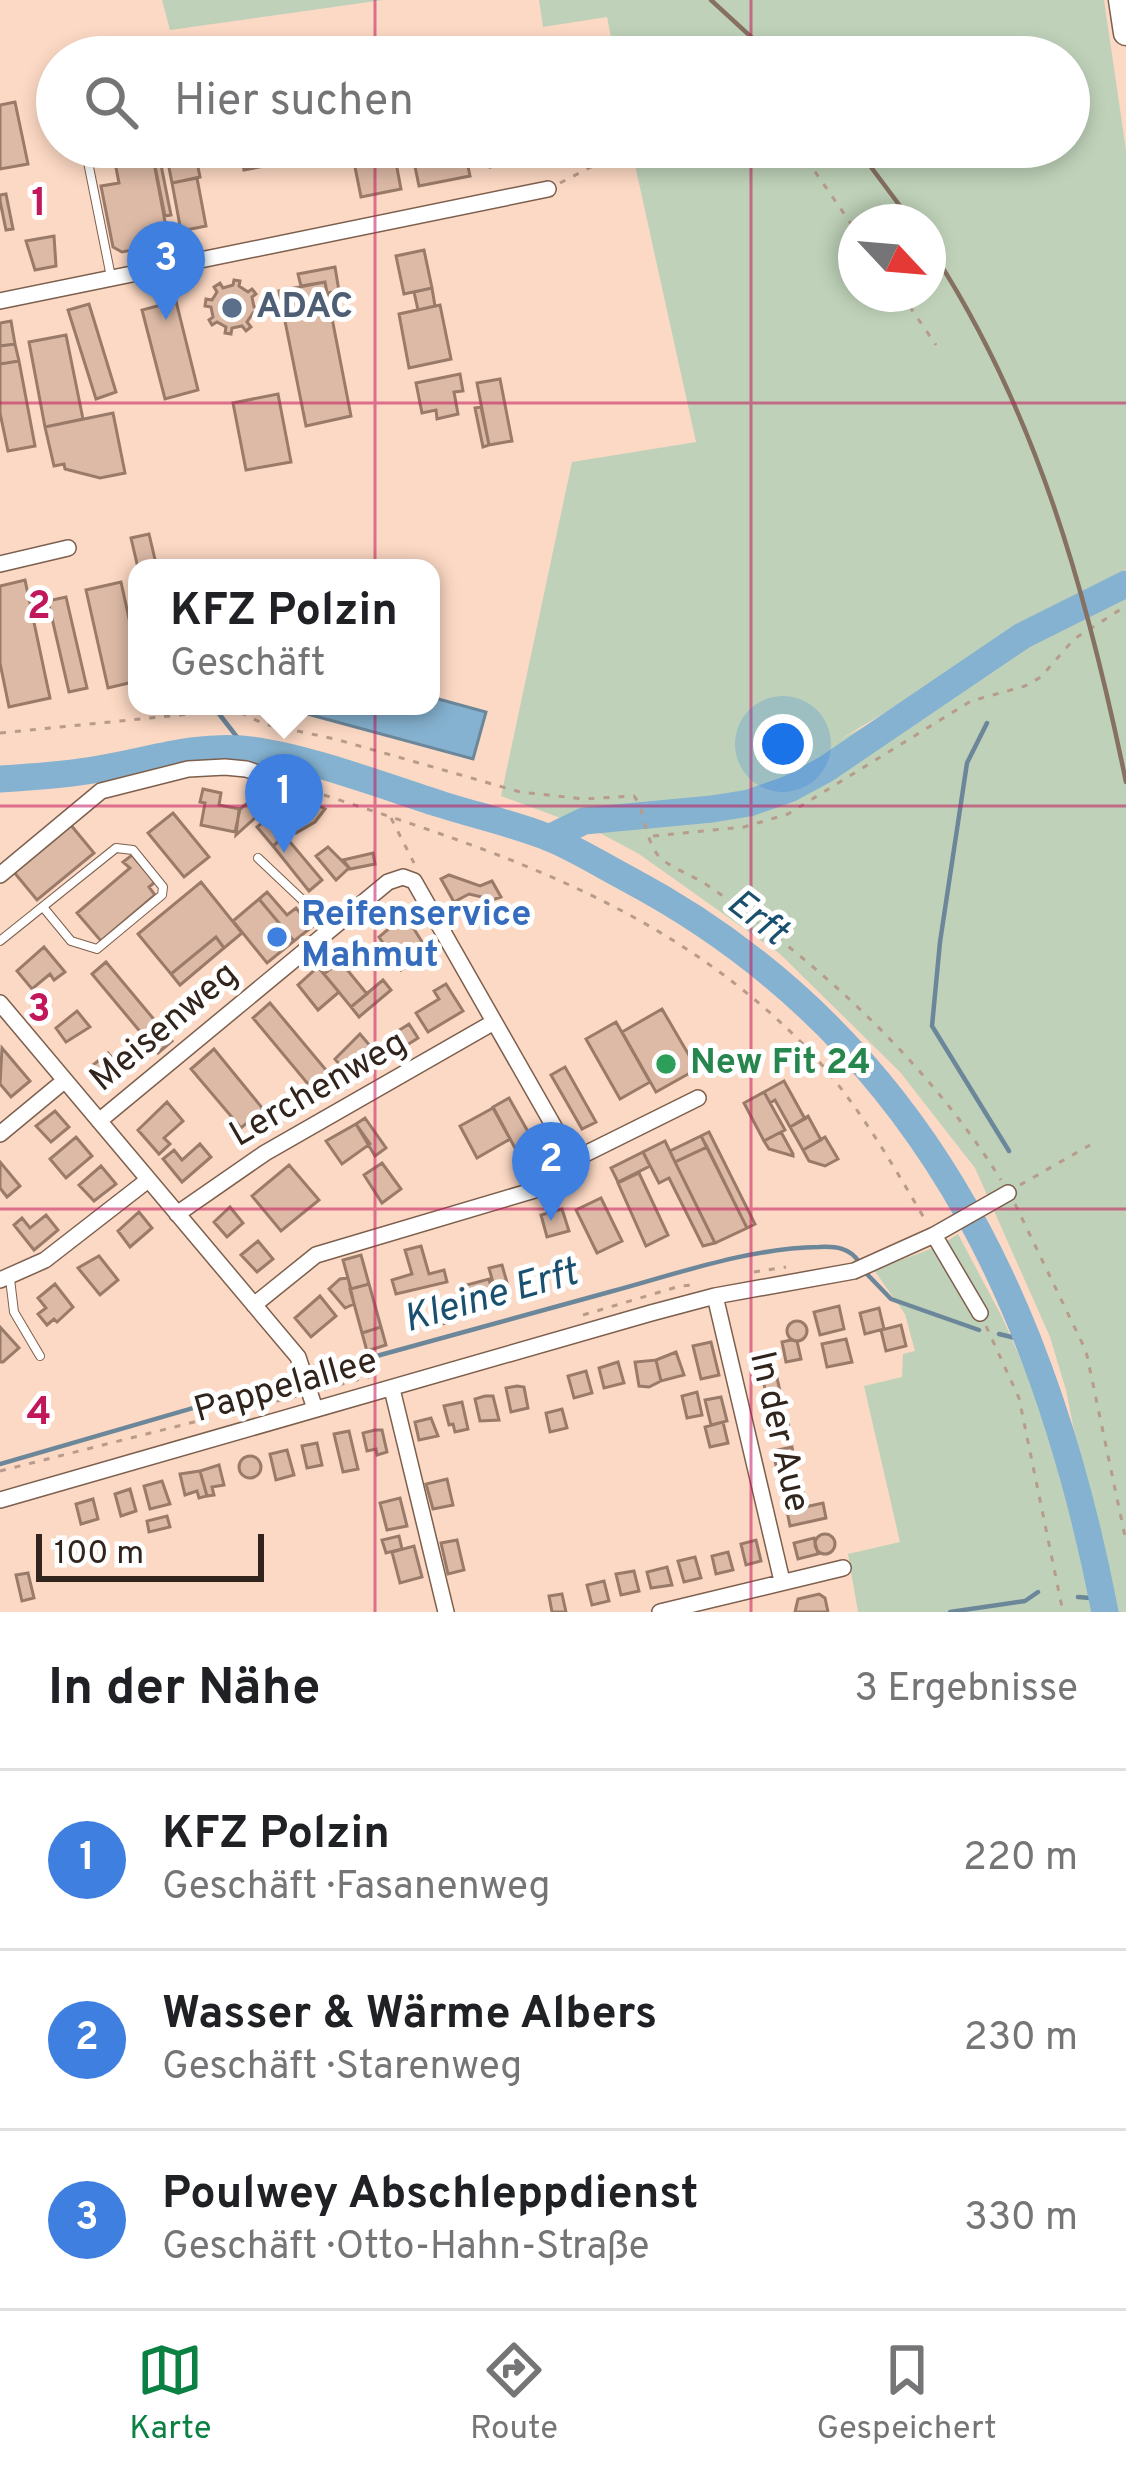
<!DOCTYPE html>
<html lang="de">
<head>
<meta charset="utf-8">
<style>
	body { margin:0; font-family:Overpass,sans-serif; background:#f6f6f6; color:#202124 }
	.compass { position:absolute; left:838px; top:204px; width:108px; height:108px; border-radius:50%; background:#fff; box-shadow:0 6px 18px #0003; rotate:116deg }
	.scale { position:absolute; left:36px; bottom:30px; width:228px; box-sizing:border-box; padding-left:12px; border:6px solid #31241c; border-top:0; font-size:33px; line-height:42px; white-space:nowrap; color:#31241c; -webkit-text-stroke:9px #fff; paint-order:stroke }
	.you { position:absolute; left:783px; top:744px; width:42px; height:42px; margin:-30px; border:9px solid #fff; border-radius:50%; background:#1a73e8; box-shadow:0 0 0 18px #1a73e833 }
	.badge { display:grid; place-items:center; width:78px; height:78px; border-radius:50%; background:#0b8043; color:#fff; font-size:39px; font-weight:700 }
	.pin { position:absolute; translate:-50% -99px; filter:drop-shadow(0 3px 6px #0008) }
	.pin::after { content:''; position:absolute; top:63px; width:42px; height:36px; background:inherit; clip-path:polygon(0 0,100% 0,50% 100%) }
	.popup { position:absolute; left:128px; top:559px; width:312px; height:156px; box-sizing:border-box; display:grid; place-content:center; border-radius:24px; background:#fff; filter:drop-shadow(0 3px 9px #0005); font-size:39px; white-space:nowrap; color:#757577 }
	.popup b { font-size:45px; color:#202124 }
	.popup::after { content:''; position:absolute; left:50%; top:100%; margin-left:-24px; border:24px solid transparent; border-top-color:#fff }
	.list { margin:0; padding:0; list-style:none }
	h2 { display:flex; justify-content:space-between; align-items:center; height:156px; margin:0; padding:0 48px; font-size:51px }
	h2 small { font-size:39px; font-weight:400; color:#757577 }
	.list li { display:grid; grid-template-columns:78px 1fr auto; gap:36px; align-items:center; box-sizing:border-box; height:180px; padding:0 48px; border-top:3px solid #e0e0e0 }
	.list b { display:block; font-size:45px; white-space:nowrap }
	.list p { margin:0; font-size:39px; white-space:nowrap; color:#757577 }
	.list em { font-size:39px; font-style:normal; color:#757577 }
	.icon { flex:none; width:66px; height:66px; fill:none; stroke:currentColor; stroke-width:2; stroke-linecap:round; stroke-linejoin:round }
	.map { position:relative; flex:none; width:1126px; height:1612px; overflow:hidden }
	.search { position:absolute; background:#fff; box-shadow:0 6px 18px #0003; left:36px; right:36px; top:36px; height:132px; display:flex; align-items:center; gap:30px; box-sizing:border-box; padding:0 42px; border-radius:66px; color:#757577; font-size:45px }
	.sheet { height:696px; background:#fff }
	nav { display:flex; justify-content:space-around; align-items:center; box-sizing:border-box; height:168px; border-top:3px solid #e0e0e0; background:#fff; font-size:33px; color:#757577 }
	nav a { display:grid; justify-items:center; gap:6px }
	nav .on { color:#0b8043 }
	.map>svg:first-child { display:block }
</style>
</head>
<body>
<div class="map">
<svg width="1126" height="1612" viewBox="0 0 1126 1612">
	<rect width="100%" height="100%" fill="#fcd9c4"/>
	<path fill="#bfd2b9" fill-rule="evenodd" d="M162 0H383L170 30Z
		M539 0H1104L1126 150V569L839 740 1126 589V1612H1110L1066 1390 1050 1337 975 1168 900 1072 780 954 639 854 598 832 501 796 572 462 696 442 631 147H1069V57H615L607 17 543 27ZM856 222H928V294H856Z
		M958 1234 1002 1317 1040 1403 1101 1612H858L848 1554 900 1542 864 1386 902 1377 903 1354 915 1351 905 1314 874 1270C902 1258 934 1251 958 1234Z"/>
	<path fill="#85b2d0" stroke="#6c879a" stroke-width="3" d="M431 697 486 712 473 759 289 709 431 706Z"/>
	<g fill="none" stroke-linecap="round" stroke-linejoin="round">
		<path stroke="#6c879a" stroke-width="4.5" d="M213 706 247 750
			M987 723 967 763 940 942 932 1026 1009 1151
			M865 1272 891 1299 979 1330
			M999 1334 1032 1342
			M311 1374C411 1346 512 1319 613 1291 679 1273 750 1248 819 1247 836 1246 850 1248 859 1262
			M0 1464 300 1377
			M1078 1597 1102 1599
			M950 1612 1025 1601 1038 1592"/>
		<path stroke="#85b2d0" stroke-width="27" d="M0 779C34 777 66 775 99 769 148 761 193 745 242 749 300 754 386 787 443 805 478 816 514 824 547 837 575 848 601 865 628 879 918 1033 1045 1302 1105 1612
			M549 838 584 821 712 809 749 803 789 789 826 769 1022 636 1126 584"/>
	</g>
	<path fill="#ddbaa6" stroke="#9a7a68" stroke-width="3" d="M512 44 515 57H467V53Z
		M15 102 28 164 0 169V105Z
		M112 147H151L169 243 122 252 113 247 101 186 119 183Z
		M165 147H194L200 177 172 183Z
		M240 147H294L296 160 244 170Z
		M351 147H393L401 189 361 197Z
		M411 147H464L470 176 419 186Z
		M486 147H533L535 158 490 167Z
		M160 160 171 215 165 216 154 161Z
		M197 178 206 226 181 231 172 183Z
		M6 194 13 229 6 230 0 201V195Z
		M54 236 56 266 35 270 26 241Z
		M424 250 432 288 404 294 396 256Z
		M335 267 339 291 327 293 325 282 301 286 298 274Z
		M234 280 240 281 239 286 248 292 252 289 256 294 252 297 254 307 260 308 259 314 253 313 247 322 251 327 246 331 242 326 232 328 231 334 225 333 226 327 217 322 212 325 209 320 213 317 211 307 205 306 206 299 212 300 217 292 214 287 220 283 223 288 233 285Z
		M325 282 351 416 306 426 279 291Z
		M432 288 435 306 418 310 414 292Z
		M176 301 198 390 165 399 142 310Z
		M89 304 116 392 96 399 68 310Z
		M440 305 451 359 409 368 399 314Z
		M11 321 15 344 0 346V323Z
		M66 335 83 419 45 427 29 342Z
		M15 344 19 361 0 364V346Z
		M19 361 35 446 8 451 0 413V364Z
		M460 374 463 391 454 392 458 414 437 419 436 410 422 413 416 383Z
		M500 379 512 441 489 445 477 383Z
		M278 394 291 462 246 470 233 403Z
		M481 407 489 445 483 447 475 408Z
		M113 413 125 473 100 478 65 469 64 464 54 466 45 427Z
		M149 534 157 568H138L131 538Z
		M25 580 50 698 9 707 0 663V586Z
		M121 582 137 655V681L108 688 86 590Z
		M66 597 87 688 69 692 48 601Z
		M203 789 221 793 219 805 240 809 235 832 201 825 205 803 200 802Z
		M257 795 267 807 236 835 239 810Z
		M311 802 325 809 315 822 296 833 282 814 292 806 298 813Z
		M278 810 293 828 273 846 257 827Z
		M173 813 209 857 184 877 148 833Z
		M70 824 94 853 37 900 13 871Z
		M285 836 322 880 309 891 273 846Z
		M328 847 349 868 336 880 316 856Z
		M373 853 375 864 350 869 343 860Z
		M132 855 155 882 149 887 155 895 101 941 77 913 130 868 123 862Z
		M449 875 480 886 492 881 501 897 484 903 482 897 469 894 454 902 441 879Z
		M201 882 242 933 224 948 216 937 171 974 138 934Z
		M267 892 287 915 296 908 312 927 294 941 259 899Z
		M259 899 294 941 267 963 233 921Z
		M405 915 426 948 401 970 379 937Z
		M216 937 224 948 180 985 171 974Z
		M44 947 65 972 54 980 50 974 32 989 17 971Z
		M340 961 367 994 351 1007 324 974Z
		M106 962 172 1041 158 1053 92 974Z
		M318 967 339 992 318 1010 298 985Z
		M383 980 391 990 359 1017 351 1007Z
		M446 984 463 1011 428 1032 416 1013 439 999 434 991Z
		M270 1003 331 1076 313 1090 253 1018Z
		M662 1009 697 1069 656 1092 622 1032Z
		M77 1011 90 1027 66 1042 56 1028Z
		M616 1022 650 1082 620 1099 586 1039Z
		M409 1024 418 1038 407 1045 398 1031Z
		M360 1034 377 1054 349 1076 335 1059Z
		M2 1048 30 1081 11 1097 0 1084Z
		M214 1049 263 1109 241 1128 191 1069Z
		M108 1053 123 1071 105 1088 88 1069Z
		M565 1067 596 1122 582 1129 551 1075Z
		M784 1081 805 1119 790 1127 775 1100 770 1103 764 1092Z
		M764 1092 785 1130 764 1141 744 1103Z
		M509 1098 540 1153 523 1163 493 1107Z
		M167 1102 183 1121 164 1138 170 1144 159 1154 138 1130Z
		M493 1108 510 1139 477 1158 460 1126Z
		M55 1111 69 1127 51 1142 36 1126Z
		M808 1116 821 1140 803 1150 790 1127Z
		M365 1118 386 1148 375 1156 356 1124Z
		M356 1124 370 1144 342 1164 326 1141Z
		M709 1132 755 1224 747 1228 701 1136Z
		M781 1132 793 1154V1156L769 1149 764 1141Z
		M701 1136 707 1147 675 1162 670 1151Z
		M76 1137 92 1156 66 1178 50 1159Z
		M825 1137 838 1159 825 1166 809 1161 803 1150Z
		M665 1141 675 1162 715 1243 703 1246 669 1178 659 1183 643 1152Z
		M200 1144 211 1157 182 1182 163 1159 174 1150 182 1160Z
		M707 1147 747 1228 715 1243 675 1162Z
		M643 1152 650 1166 618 1182 611 1168Z
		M0 1162 20 1186 7 1197 0 1188Z
		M382 1163 401 1189 382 1203 364 1175Z
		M289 1165 319 1200 281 1231 252 1196Z
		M101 1166 116 1184 94 1201 79 1185Z
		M639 1173 668 1235 646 1246 618 1183Z
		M601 1198 622 1241 597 1253 576 1210Z
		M230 1207 243 1223 227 1237 214 1222Z
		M562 1209 569 1231 547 1237 541 1215Z
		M139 1212 152 1228 130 1247 118 1231Z
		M46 1215 58 1230 34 1250 14 1225 22 1218 30 1228Z
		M258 1241 273 1259 257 1272 241 1255Z
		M421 1246 429 1274 444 1270 447 1282 396 1294 392 1280 412 1274 405 1250Z
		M361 1255 369 1284 351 1289 343 1260Z
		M99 1256 118 1280 100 1295 78 1268Z
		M502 1265 508 1286 495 1290 489 1268Z
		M348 1278 354 1304 345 1308 329 1289 340 1279Z
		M489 1279 492 1291 462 1299 459 1287Z
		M55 1284 73 1307 57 1322 54 1319 47 1325 38 1314 46 1308 38 1298Z
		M369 1284 381 1327 362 1333 350 1289Z
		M320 1296 336 1316 311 1337 295 1318Z
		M463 1301 467 1316 436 1326 432 1310Z
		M839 1306 844 1329 820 1335 814 1312Z
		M879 1308 884 1329 865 1334 860 1313Z
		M787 1331a10 10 0 1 1 20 0a10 10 0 1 1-20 0Z
		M901 1325 906 1346 886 1351 881 1330Z
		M0 1327 19 1348 3 1362H0Z
		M381 1327 386 1345 367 1351 362 1333Z
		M846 1339 852 1362 827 1367 822 1344Z
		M791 1340 797 1341 801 1359 786 1362 782 1342Z
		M711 1342 719 1375 701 1379 693 1346Z
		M676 1352 684 1375 661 1381 656 1360Z
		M656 1360 661 1381 649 1387 639 1386 635 1362Z
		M773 1361 781 1395 767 1398 762 1375 756 1377 753 1366Z
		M618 1362 624 1383 604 1388 599 1368Z
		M586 1371 592 1393 574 1398 568 1376Z
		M517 1386 524 1387 528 1408 511 1412 506 1388Z
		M697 1392 702 1415 687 1418 682 1396Z
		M485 1396H493L499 1420 480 1421 475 1399Z
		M721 1397 727 1421 711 1425 705 1400Z
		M462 1402 468 1429 455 1432 453 1424 449 1425 444 1406Z
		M562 1409 567 1428 550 1432 546 1413Z
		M785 1412 790 1431 768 1436 764 1418Z
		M431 1418 438 1436 419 1440 415 1422Z
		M723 1422 728 1443 710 1447 705 1427Z
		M375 1430H382L387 1452 377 1455 376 1449 367 1451 363 1433Z
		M349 1431 358 1469 343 1472 334 1434Z
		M317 1443 322 1465 307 1468 302 1446Z
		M792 1447 795 1461 776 1466 773 1451Z
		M287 1450 294 1475 276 1480 270 1454Z
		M239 1467a11 11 0 1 1 22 0a11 11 0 1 1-22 0Z
		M219 1465 224 1485 212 1487 214 1495 207 1496 200 1471Z
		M200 1471 207 1496 199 1498 197 1491 185 1495 180 1474Z
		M798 1475 803 1492 783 1497 779 1479Z
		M447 1479 453 1505 433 1509 426 1484Z
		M162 1481 170 1504 150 1509 144 1486Z
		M130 1489 136 1511 121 1516 115 1494Z
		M400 1498 407 1526 387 1530 380 1503Z
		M93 1499 98 1519 81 1524 76 1504Z
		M823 1503 826 1518 790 1526 787 1511Z
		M167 1516 170 1527 149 1532 147 1521Z
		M815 1544a10 10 0 1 1 20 0a10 10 0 1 1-20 0Z
		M399 1536 402 1549 386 1553 382 1540Z
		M814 1538 818 1554 798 1559 794 1543Z
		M457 1540 464 1570 448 1574 441 1543Z
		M756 1540 761 1561 746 1565 741 1544Z
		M414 1546 422 1577 400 1583 392 1552Z
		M728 1552 733 1570 716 1574 712 1556Z
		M695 1557 701 1578 684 1582 678 1561Z
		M667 1567 672 1585 651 1588 647 1572Z
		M634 1571 639 1591 621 1595 616 1574Z
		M28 1573 34 1598 22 1601 16 1575Z
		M604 1581 609 1601 592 1605 587 1585Z
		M562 1594 566 1612H552L549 1596Z
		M819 1594 825 1598 828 1612H795L798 1599Z"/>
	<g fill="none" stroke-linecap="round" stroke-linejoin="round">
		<g stroke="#7d5f4d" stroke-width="10">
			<path id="service" d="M85 147 111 277
				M258 858 331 927
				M0 941 116 848 133 850 163 887 162 895 97 949 71 941 43 907
				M10 1279 14 1312 40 1356"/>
		</g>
		<g stroke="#7d5f4d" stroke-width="18">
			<path id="minor" d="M0 301 548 189
				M0 564 68 548
				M0 875 101 791 188 769 225 767 246 769 311 790
				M0 1003 298 1357 315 1409
				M99 1121 388 882 403 877 414 881 573 1160
				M0 1134 64 1081
				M177 1214 265 1153 494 1022
				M934 1235 980 1313
				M0 1280 45 1260 148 1180
				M715 1296 782 1581
				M254 1305 316 1255 555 1184 573 1160 698 1098
				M392 1389 446 1612
				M0 1500 651 1313 715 1296 854 1271 934 1235 1008 1193
				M660 1612 843 1568"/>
		</g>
		<g stroke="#7d5f4d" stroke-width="27">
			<path id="primary" d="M1121 0 1126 33"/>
		</g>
		<path stroke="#b79b8b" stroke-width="3" stroke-dasharray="6 9" stroke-linecap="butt" d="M798 147 856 231
			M560 183 630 147
			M901 294 936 345
			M227 706 264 724 335 739 520 792 584 799 634 796C646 812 644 836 657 854 666 866 691 875 704 883 727 898 748 915 770 932 858 1000 942 1085 1001 1180
			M0 733 189 714 224 706
			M324 795C502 853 664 905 801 1042 853 1095 890 1160 927 1223
			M391 818 414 863
			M653 836 744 827 788 814 971 701 1025 686 1041 677 1074 639 1126 606
			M1020 1185 1090 1145
			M1015 1204 1086 1351 1126 1541
			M754 1272 786 1267
			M583 1315 680 1286 695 1285
			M986 1326 1019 1398 1063 1612
			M324 1389 372 1376
			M0 1471 297 1396"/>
		<use href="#service" stroke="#fff" stroke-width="8"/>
		<use href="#minor" stroke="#fff" stroke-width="15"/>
		<use href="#primary" stroke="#fff" stroke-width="24"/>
		<path stroke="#867062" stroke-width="4.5" d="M711 0 773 57
			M856 147 912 222
			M928 245C1036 408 1087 593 1126 782"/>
	</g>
	<path fill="none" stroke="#c2185b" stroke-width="3" stroke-opacity="0.55" d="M375 0V57M751 0V57M375 147V1612M751 147V1612M0 403H1126M0 806H1126M0 1209H1126"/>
	<circle fill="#5c6f8a" stroke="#fff" stroke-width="4.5" cx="232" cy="308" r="12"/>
	<circle fill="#3f7fe0" stroke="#fff" stroke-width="4.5" cx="277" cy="937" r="12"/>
	<circle fill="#2e9e5b" stroke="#fff" stroke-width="4.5" cx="666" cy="1064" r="12"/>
	<g text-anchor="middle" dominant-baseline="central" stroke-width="10" stroke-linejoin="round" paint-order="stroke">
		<g font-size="36" font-weight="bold" fill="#4e5e75" stroke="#fff" text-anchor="start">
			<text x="256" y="308">ADAC</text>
		</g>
		<g font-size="36" font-weight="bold" fill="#366cbe" stroke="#fff" text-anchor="start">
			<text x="301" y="916">Reifenservice<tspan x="301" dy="41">Mahmut</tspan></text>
		</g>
		<g font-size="36" fill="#31241c" stroke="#fff">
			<text transform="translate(165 1028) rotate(-40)">Meisenweg</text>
			<text transform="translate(319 1090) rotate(-30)">Lerchenweg</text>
			<text transform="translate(286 1387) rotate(-16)">Pappelallee</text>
			<text transform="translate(778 1432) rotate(77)">In der Aue</text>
		</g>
		<g font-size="36" font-weight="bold" fill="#27864d" stroke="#fff" text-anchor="start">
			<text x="690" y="1064">New Fit 24</text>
		</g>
		<g font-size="39" font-style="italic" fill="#19506f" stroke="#fff">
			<text transform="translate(756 919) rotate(38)">Erft</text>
			<text transform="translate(491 1298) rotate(-16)">Kleine Erft</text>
		</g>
	</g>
	<g font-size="39" text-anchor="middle" font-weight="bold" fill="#c2185b" stroke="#fff" stroke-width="10" stroke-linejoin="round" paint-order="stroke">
		<text x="39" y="215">1</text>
		<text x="39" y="618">2</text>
		<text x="39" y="1021">3</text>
		<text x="39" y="1424">4</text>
	</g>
</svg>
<svg class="compass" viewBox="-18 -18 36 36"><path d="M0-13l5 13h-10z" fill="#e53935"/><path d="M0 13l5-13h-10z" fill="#757577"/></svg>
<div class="scale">100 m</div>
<div class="you"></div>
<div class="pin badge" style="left:284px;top:853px;background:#3f7fe0">1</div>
<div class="popup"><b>KFZ Polzin</b>Geschäft</div>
<div class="pin badge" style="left:551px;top:1221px;background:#3f7fe0">2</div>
<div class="pin badge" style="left:166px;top:320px;background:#3f7fe0">3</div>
<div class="search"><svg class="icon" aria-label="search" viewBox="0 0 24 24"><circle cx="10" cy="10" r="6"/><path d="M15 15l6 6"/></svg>Hier suchen</div>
</div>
<section class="sheet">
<h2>In der Nähe<small>3 Ergebnisse</small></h2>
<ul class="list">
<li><span class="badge" style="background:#3f7fe0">1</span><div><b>KFZ Polzin</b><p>Geschäft · Fasanenweg</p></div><em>220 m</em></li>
<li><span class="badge" style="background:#3f7fe0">2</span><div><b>Wasser &amp; Wärme Albers</b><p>Geschäft · Starenweg</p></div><em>230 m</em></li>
<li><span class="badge" style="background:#3f7fe0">3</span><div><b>Poulwey Abschleppdienst</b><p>Geschäft · Otto-Hahn-Straße</p></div><em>330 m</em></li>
</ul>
</section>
<nav>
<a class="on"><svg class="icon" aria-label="map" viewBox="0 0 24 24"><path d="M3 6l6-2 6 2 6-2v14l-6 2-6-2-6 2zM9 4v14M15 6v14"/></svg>Karte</a>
<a><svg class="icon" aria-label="directions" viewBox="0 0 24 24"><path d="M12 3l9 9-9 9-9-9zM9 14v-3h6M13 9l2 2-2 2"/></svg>Route</a>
<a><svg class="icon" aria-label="saved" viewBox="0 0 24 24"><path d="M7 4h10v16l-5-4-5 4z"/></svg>Gespeichert</a>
</nav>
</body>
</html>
